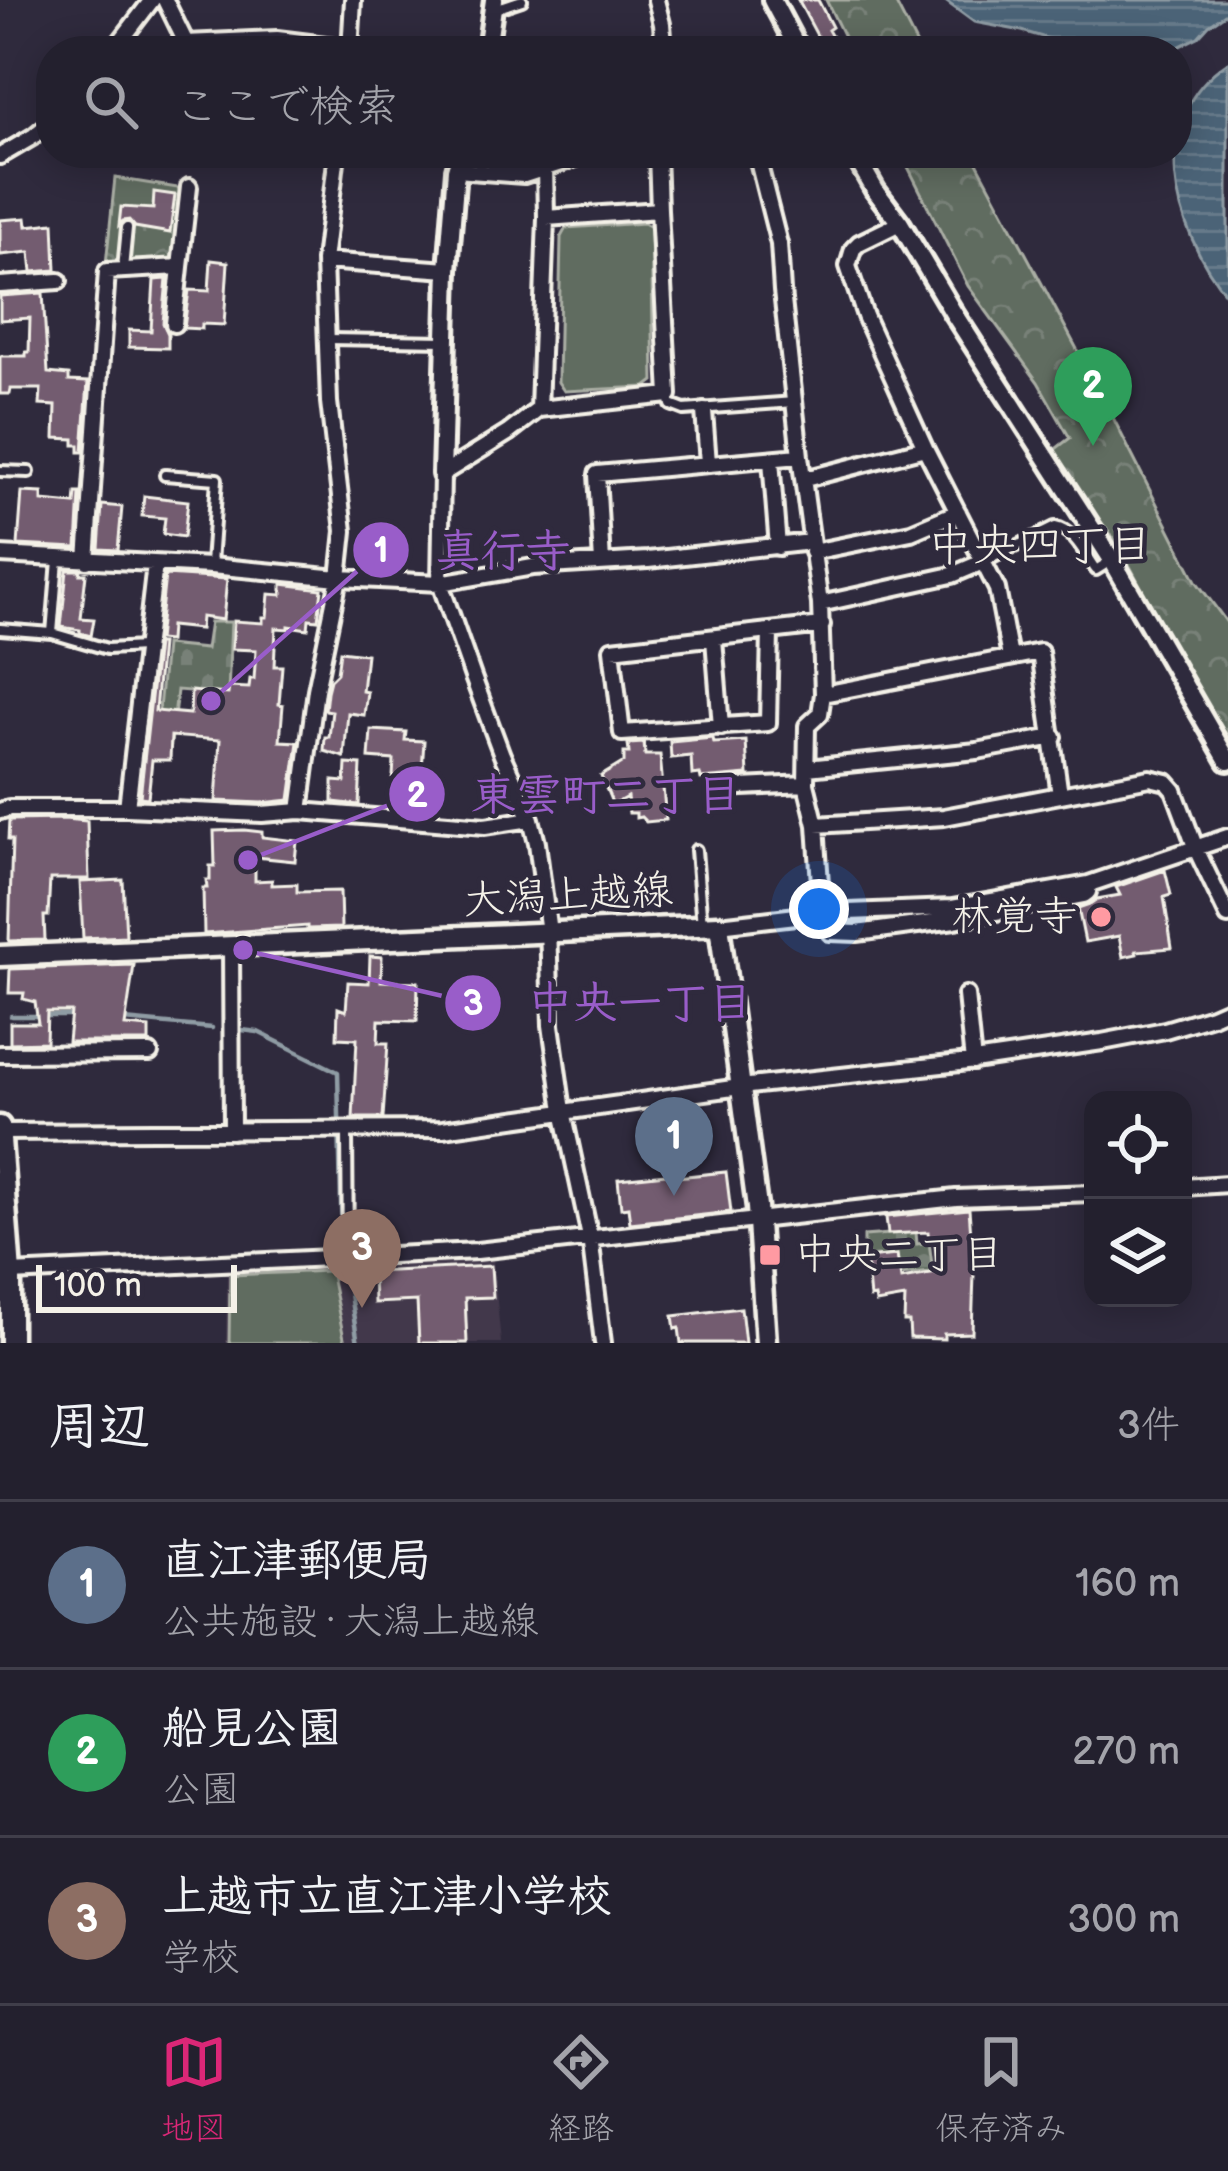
<!DOCTYPE html>
<html lang="ja">
<head>
<meta charset="utf-8">
<style>
	body { margin:0; font-family:"Balsamiq Sans","Klee One",sans-serif; background:#2b2836; color:#f1f3f6 }
	.controls { position:absolute; right:36px; bottom:36px; display:grid; overflow:hidden; border-radius:24px; box-shadow:0 6px 30px #0003 }
	.controls button { width:108px; height:108px; display:grid; place-items:center; padding:0; border:0; border-bottom:3px solid #403e4a; background:#23202e; color:#f1f3f6; font:60px sans-serif }
	.scale { position:absolute; left:36px; bottom:30px; width:201px; box-sizing:border-box; padding-left:12px; border:6px solid #f4f1e8; border-top:0; font-size:33px; line-height:42px; white-space:nowrap; color:#f4f1e8; -webkit-text-stroke:9px #2f2a3d; paint-order:stroke }
	.you { position:absolute; left:819px; top:909px; width:42px; height:42px; margin:-30px; border:9px solid #fff; border-radius:50%; background:#1a73e8; box-shadow:0 0 0 18px #1a73e833 }
	.badge { display:grid; place-items:center; width:78px; height:78px; border-radius:50%; background:#db2777; color:#fff; font-size:39px; font-weight:700 }
	.pin { position:absolute; translate:-50% -99px; filter:drop-shadow(0 3px 6px #0008) }
	.pin::after { content:''; position:absolute; top:63px; width:42px; height:36px; background:inherit; clip-path:polygon(0 0,100% 0,50% 100%) }
	.list { margin:0; padding:0; list-style:none }
	h2 { display:flex; justify-content:space-between; align-items:center; height:156px; margin:0; padding:0 48px; font-size:51px }
	h2 small { font-size:39px; font-weight:400; color:#a3a3aa }
	.list li { display:grid; grid-template-columns:78px 1fr auto; gap:36px; align-items:center; box-sizing:border-box; height:168px; padding:0 48px; border-top:3px solid #403e4a }
	.list b { display:block; font-size:45px; white-space:nowrap }
	.list p { margin:0; font-size:39px; white-space:nowrap; color:#a3a3aa }
	.list em { font-size:39px; font-style:normal; color:#a3a3aa }
	.icon { flex:none; width:66px; height:66px; fill:none; stroke:currentColor; stroke-width:2; stroke-linecap:round; stroke-linejoin:round }
	.map { position:relative; flex:none; width:1228px; height:1343px; overflow:hidden }
	.search { position:absolute; background:#23202e; box-shadow:0 6px 30px #0003; left:36px; right:36px; top:36px; height:132px; display:flex; align-items:center; gap:30px; box-sizing:border-box; padding:0 42px; border-radius:48px; color:#a3a3aa; font-size:45px }
	.sheet { height:660px; background:#23202e }
	nav { display:flex; justify-content:space-around; align-items:center; box-sizing:border-box; height:168px; border-top:3px solid #403e4a; background:#23202e; font-size:33px; color:#a3a3aa }
	nav a { display:grid; justify-items:center; gap:6px }
	nav .on { color:#db2777 }
	.map>svg:first-child { display:block }
</style>
</head>
<body>
<div class="map">
<svg width="1228" height="1343" viewBox="0 0 1228 1343">
	<defs>
		<pattern id="cemetery-stones" width="16" height="16" patternUnits="userSpaceOnUse" patternTransform="scale(3)"><rect width="16" height="16" fill="#616c61"/><path d="M2 7V4a2 2 0 0 1 4 0v3zM10 15v-3a2 2 0 0 1 4 0v3z" fill="#788178"/></pattern>
		<pattern id="park-crowns" width="20" height="18" patternUnits="userSpaceOnUse" patternTransform="scale(3)"><rect width="20" height="18" fill="#616c61"/><path d="M2 6a3 3 0 1 1 6 0M12 15a3 3 0 1 1 6 0" fill="none" stroke="#788178"/></pattern>
		<pattern id="water-rules" width="6" height="5" patternUnits="userSpaceOnUse" patternTransform="scale(3)"><rect width="6" height="5" fill="#4c6377"/><path d="M0 2.5h6" fill="none" stroke="#667a8a"/></pattern>
	</defs>
	<rect width="100%" height="100%" fill="#2f2a3d"/>
	<filter id="ink" filterUnits="userSpaceOnUse"><feTurbulence type="fractalNoise" baseFrequency=".00833" numOctaves="2"/><feDisplacementMap in="SourceGraphic" scale="24" xChannelSelector="R" yChannelSelector="G"/><feConvolveMatrix kernelMatrix="1 2 1 2 8 2 1 2 1" color-interpolation-filters="sRGB"/></filter>
	<g filter="url(#ink)">
		<path fill="#43394c" d="M493 1260 501 1343H226L227 1273Z"/>
		<path fill="url(#cemetery-stones)" stroke="#aaaea4" stroke-width="3" d="M210 622H231L228 694 177 690 171 744 156 741 165 645 206 649Z
			M916 1232 917 1244 929 1242 933 1272 900 1275 897 1255 864 1259V1236Z"/>
		<path fill="url(#park-crowns)" stroke="#aaaea4" stroke-width="3" d="M826 0H894L920 51H851Z
			M901 153H972L1101 394 1196 581 1228 624V748L1118 544 1049 454 1070 438 1038 382 968 286Z
			M115 178 184 189 177 259 106 264Z"/>
		<path fill="#616c61" stroke="#aaaea4" stroke-width="3" d="M644 223 651 227 654 381 646 387 564 391 558 382 561 237 566 228Z
			M330 1271 345 1343H229L230 1275Z"/>
		<path fill="url(#water-rules)" stroke="#8f9ca4" stroke-width="3" d="M944 0H1228V12L1209 25 1198 37 1170 51H1090L1022 31 974 22Z
			M1228 62V297C1172 230 1144 118 1228 62Z"/>
		<g fill="none" stroke-linecap="round" stroke-linejoin="round">
			<path stroke="#8f9ca4" stroke-width="4.5" d="M11 1016H77
				M124 1020 212 1028
				M234 1029 258 1032 338 1072 342 1246 358 1343"/>
		</g>
		<path fill="#735c70" stroke="#f4f1e8" stroke-width="3" d="M798 0H818L832 27 828 30 840 51H822L817 42 820 41Z
			M154 192 175 195 170 233 135 227 129 220 123 221 119 225 121 207 153 209Z
			M26 218 27 226 54 223 56 270 32 272 30 252 0 255V220Z
			M211 260 228 262 224 325 202 324V329L184 328 189 290 209 291Z
			M167 279 163 323 168 334V348L129 347V330L151 331 154 280Z
			M43 293 48 373 69 375V381L88 382 83 452H79V445H74V439L55 438 56 406 40 405 41 389H11L10 394H0V356H26V352H29L30 318 0 320V296Z
			M22 492 42 493V501L75 504 76 493H80L77 548 18 545Z
			M144 496 188 501 184 537 163 534 165 518 142 516Z
			M102 505 122 507 118 550 99 549Z
			M67 570H81L80 574H86L81 618 94 619 91 636 80 633V630L61 627Z
			M165 575 227 579 223 620 201 617 200 629 170 626 169 641 158 640Z
			M282 584 322 589 318 620 309 619 308 629 289 626V629L276 628 274 666H282L279 704 283 705 280 741 298 742 290 800 262 803 216 801 220 740 171 736 170 760H152L148 798 140 797 157 644H161L155 711 190 714 191 691 228 694 229 687 249 688 250 679H254L256 650 232 649 234 621 263 623V617H267L269 594 282 595Z
			M340 651 366 654 362 691 367 692 364 715 348 713 344 757 324 751 325 737H329L332 711 325 710 327 692 330 680 337 673Z
			M371 730 406 732 405 740 424 741 422 770 415 769V779L393 777 394 760 369 758Z
			M713 738 714 743 746 741 748 775 701 779 700 774 692 775 691 756 671 758 670 742Z
			M644 743 645 755H660L666 820 646 822 641 817 636 818V813H629L627 797 613 805 601 776 624 762V753H629L628 744Z
			M346 764 361 765 359 805 333 802V781L345 782Z
			M64 819 87 821 89 879H50L48 916H44L45 940 9 941 12 840H8L9 820Z
			M244 830 262 832V837L297 841 295 861 255 857V881L272 880V885L297 884V892L340 891 341 928 307 929V926L204 934 203 888H207L206 880H210V866H215L214 831Z
			M1165 870 1171 895 1164 897 1172 948 1136 951 1137 954 1123 957 1119 936 1085 942 1078 908 1090 904 1097 899 1120 895 1116 887Z
			M123 880 126 936 83 938 80 882Z
			M370 956 382 957 381 981 418 982 417 1021 379 1020 378 1043H388L383 1118H353L357 1039 337 1038 338 1008 346 1011 348 982 369 983Z
			M134 965 125 1026 149 1028V1042H68L71 1012H47L46 1042 10 1043V1023H38L35 1002 23 999 24 993H9L10 969Z
			M726 1172 731 1212 630 1223 628 1207 621 1208 618 1179 676 1173V1177Z
			M969 1209 974 1274 972 1333 944 1334V1339L910 1338 909 1322H904L905 1298 876 1303 875 1297 870 1298 866 1258 897 1255 901 1279 937 1273 935 1242H929L928 1232 888 1234 886 1217Z
			M491 1266 493 1297 465 1298 467 1343H419L417 1301 374 1303 373 1272Z
			M741 1308 745 1343H681L679 1328 675 1329 673 1316Z"/>
		<g fill="none" stroke-linecap="round" stroke-linejoin="round">
			<g stroke="#f4f1e8" stroke-width="16">
				<path id="service" d="M495 9 522 0
					M123 269 127 228
					M328 339 445 341
					M669 396 671 405 684 410 795 402
					M0 471 29 472
					M165 475 217 479 211 564
					M58 560 52 633 107 649 143 647
					M986 561 1055 527C1074 530 1085 555 1096 570L1112 560
					M0 629 52 633
					M696 850 702 926
					M347 1131 348 1258"/>
			</g>
			<g stroke="#f4f1e8" stroke-width="22">
				<path id="minor" d="M165 0 186 43 277 39 350 48
					M656 0 662 24 664 51
					M113 51 152 0
					M350 51 353 0
					M657 153 659 210
					M756 153 779 244 782 291 800 456 820 604 823 694 820 714 807 726 806 784 816 825 822 913 830 932 857 933 955 920 1084 895 1088 892 1089 884
					M0 156 34 136 51 122
					M545 167 546 218
					M456 170 524 175 591 153
					M900 223 859 243 853 249 848 266 865 316 925 448 997 589 1010 657
					M324 261 448 270
					M180 267 189 187
					M0 285 59 281
					M539 409 546 218 659 210 669 395 539 409 508 433 442 474 440 583 473 677 502 755 531 819 537 843 548 925 551 1025 563 1111 590 1237 603 1343
					M704 411 708 463
					M771 460 778 547
					M805 479 925 448
					M812 552 911 532 958 512
					M0 555 211 566 339 578 440 583 533 567 648 560 811 542
					M87 561 107 271 180 267 174 324
					M602 563 597 474 800 456
					M820 604 952 575 985 561
					M770 632 768 723 622 733 612 649 822 625
					M714 639 721 727
					M823 694 1040 652 1060 795 1150 778 1167 782 1174 790 1196 849 1228 916
					M807 768 977 751 1054 737
					M721 788 806 784
					M127 808 155 564
					M0 811 9 808H127L262 814 300 811 485 826 531 819
					M300 811 316 690 339 578 344 531 329 402 324 261 337 153
					M816 825 944 817 1060 795
					M719 925 822 913 952 908 1089 884 1228 837
					M231 945 232 1131
					M966 995 973 1062
					M0 1054 150 1053
					M0 1132 443 1129 740 1087 960 1063 1102 1042 1165 1030 1212 1016 1228 1009
					M1183 1187 1228 1184
					M11 1273 477 1251 956 1198 1093 1193"/>
			</g>
			<g stroke="#f4f1e8" stroke-width="26">
				<path id="tertiary" d="M772 0 799 51
					M487 51 494 0
					M854 153 875 190 900 223 954 314 1112 560 1228 761
					M442 474 448 270 456 170 461 153"/>
			</g>
			<g stroke="#f4f1e8" stroke-width="27">
				<path id="secondary" d="M0 956 719 925 757 1207 766 1343
					M0 1126 11 1273V1343"/>
			</g>
			<use href="#service" stroke="#2f2a3d" stroke-width="8"/>
			<use href="#minor" stroke="#2f2a3d" stroke-width="14"/>
			<use href="#tertiary" stroke="#2f2a3d" stroke-width="16"/>
			<use href="#secondary" stroke="#2f2a3d" stroke-width="18"/>
		</g>
	</g>
	<g fill="#ff9aa2" stroke="#2f2a3d" stroke-width="4.5">
		<circle cx="1101" cy="917" r="12"/>
		<rect x="758" y="1243" width="24" height="24" rx="6"/>
	</g>
	<g text-anchor="middle" dominant-baseline="central" stroke-width="9" stroke-linejoin="round" paint-order="stroke">
		<g font-size="42" fill="#f4f1e8" stroke="#2f2a3d">
			<text transform="translate(568 896) rotate(-3)">大潟上越線</text>
		</g>
		<g font-size="42" fill="#f4f1e8" stroke="#2f2a3d" text-anchor="end">
			<text x="1077" y="917">林覚寺</text>
			<text x="794" y="1255" text-anchor="start">中央二丁目</text>
		</g>
		<g font-size="45" fill="#f4f1e8" stroke="#2f2a3d">
			<text x="1040" y="546">中央四丁目</text>
		</g>
	</g>
	<path fill="none" stroke="#995dc9" stroke-width="4.5" d="M211 701L381 550M248 860L417 794M243 950L473 1003"/>
	<g fill="#995dc9" stroke="#2f2a3d" stroke-width="4.5">
		<circle cx="211" cy="701" r="12"/>
		<circle cx="248" cy="860" r="12"/>
		<circle cx="243" cy="950" r="12"/>
		<circle cx="381" cy="550" r="30"/>
		<circle cx="417" cy="794" r="30"/>
		<circle cx="473" cy="1003" r="30"/>
	</g>
	<g font-size="36" text-anchor="middle" font-weight="bold" fill="#fff">
		<text x="381" y="562">1</text>
		<text x="417" y="807">2</text>
		<text x="473" y="1015">3</text>
	</g>
	<g font-size="45" text-anchor="middle" font-weight="bold" fill="#995dc9" stroke="#2f2a3d" stroke-width="9" stroke-linejoin="round" paint-order="stroke">
		<text x="503" y="566">真行寺</text>
		<text x="606" y="810">東雲町二丁目</text>
		<text x="640" y="1018">中央一丁目</text>
	</g>
</svg>
<div class="controls">
<button><svg class="icon" aria-label="locate" viewBox="0 0 24 24"><circle cx="12" cy="12" r="6"/><path d="M12 2v4M12 18v4M2 12h4M18 12h4"/></svg></button>
<button><svg class="icon" aria-label="layers" viewBox="0 0 24 24"><path d="M12 4l9 5-9 5-9-5zM3 14l9 5 9-5"/></svg></button>
</div>
<div class="scale">100 m</div>
<div class="you"></div>
<div class="pin badge" style="left:674px;top:1196px;background:#5c6f8a">1</div>
<div class="pin badge" style="left:1093px;top:446px;background:#2e9e5b">2</div>
<div class="pin badge" style="left:362px;top:1308px;background:#8d6e63">3</div>
<div class="search"><svg class="icon" aria-label="search" viewBox="0 0 24 24"><circle cx="10" cy="10" r="6"/><path d="M15 15l6 6"/></svg>ここで検索</div>
</div>
<section class="sheet">
<h2>周辺<small>3件</small></h2>
<ul class="list">
<li><span class="badge" style="background:#5c6f8a">1</span><div><b>直江津郵便局</b><p>公共施設 · 大潟上越線</p></div><em>160 m</em></li>
<li><span class="badge" style="background:#2e9e5b">2</span><div><b>船見公園</b><p>公園</p></div><em>270 m</em></li>
<li><span class="badge" style="background:#8d6e63">3</span><div><b>上越市立直江津小学校</b><p>学校</p></div><em>300 m</em></li>
</ul>
</section>
<nav>
<a class="on"><svg class="icon" aria-label="map" viewBox="0 0 24 24"><path d="M3 6l6-2 6 2 6-2v14l-6 2-6-2-6 2zM9 4v14M15 6v14"/></svg>地図</a>
<a><svg class="icon" aria-label="directions" viewBox="0 0 24 24"><path d="M12 3l9 9-9 9-9-9zM9 14v-3h6M13 9l2 2-2 2"/></svg>経路</a>
<a><svg class="icon" aria-label="saved" viewBox="0 0 24 24"><path d="M7 4h10v16l-5-4-5 4z"/></svg>保存済み</a>
</nav>
</body>
</html>
